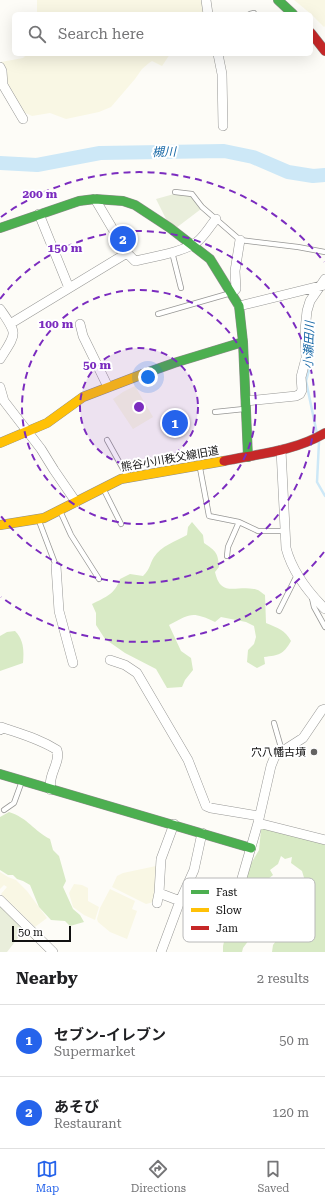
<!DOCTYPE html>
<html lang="en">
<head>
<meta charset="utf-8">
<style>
	body { margin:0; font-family:"Roboto Serif","Noto Sans JP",serif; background:#f6f6f6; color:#202124 }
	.scale { position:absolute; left:12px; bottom:10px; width:59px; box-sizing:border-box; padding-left:4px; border:2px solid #111; border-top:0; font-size:11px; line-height:14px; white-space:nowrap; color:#111; -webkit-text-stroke:3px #fff; paint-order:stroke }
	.you { position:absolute; left:148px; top:377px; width:14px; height:14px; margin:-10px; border:3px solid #fff; border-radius:50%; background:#1a73e8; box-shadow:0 0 0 6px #1a73e833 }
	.badge { display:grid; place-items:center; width:26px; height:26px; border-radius:50%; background:#2563eb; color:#fff; font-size:13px; font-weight:700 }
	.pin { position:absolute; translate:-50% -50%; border:2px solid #fff; box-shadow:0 1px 4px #0006 }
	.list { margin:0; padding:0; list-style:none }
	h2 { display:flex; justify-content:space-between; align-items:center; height:52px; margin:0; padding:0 16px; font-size:17px }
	h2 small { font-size:13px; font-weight:400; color:#757577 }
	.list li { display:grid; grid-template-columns:26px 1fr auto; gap:12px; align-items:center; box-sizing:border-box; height:72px; padding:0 16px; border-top:1px solid #e0e0e0 }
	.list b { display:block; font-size:15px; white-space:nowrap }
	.list p { margin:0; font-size:13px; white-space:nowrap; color:#757577 }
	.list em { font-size:13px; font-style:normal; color:#757577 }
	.icon { flex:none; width:22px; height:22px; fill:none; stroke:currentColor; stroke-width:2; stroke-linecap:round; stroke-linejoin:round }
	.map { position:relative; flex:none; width:325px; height:952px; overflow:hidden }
	.search { position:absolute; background:#fff; box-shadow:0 4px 16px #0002; left:12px; right:12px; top:12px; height:44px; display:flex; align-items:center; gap:10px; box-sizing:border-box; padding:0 14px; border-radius:6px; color:#757577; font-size:15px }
	.sheet { height:196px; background:#fff }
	nav { display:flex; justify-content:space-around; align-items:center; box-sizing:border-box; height:56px; border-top:1px solid #e0e0e0; background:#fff; font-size:11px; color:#757577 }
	nav a { display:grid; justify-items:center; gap:2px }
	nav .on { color:#2563eb }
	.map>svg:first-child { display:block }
</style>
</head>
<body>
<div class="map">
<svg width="325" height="952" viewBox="0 0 325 952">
	<rect width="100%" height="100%" fill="#fdfcf7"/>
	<path fill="#f9f7e4" d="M37 0H204V12L203 14H37Z
		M294 0H325V26L324 27 311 14Z
		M27 54H170L162 66 152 61 149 63 142 69 135 79 111 107 99 112 66 119 50 113 32 116 21 111 6 85 5 70 1 62 23 58Z
		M135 386 153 417 133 429 113 399 123 392Z
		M156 866 158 868 154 902 146 904 112 887 117 876 123 873Z
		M0 872 8 877 16 880 27 891 47 918 35 927 1 894 7 887 4 885 0 889Z
		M74 884 82 885 88 888V901L99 907 95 920 84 915 73 907 69 893Z
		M110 889 135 901 132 909 137 911 127 939 110 932 98 922 97 919 100 908Z"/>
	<path fill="#d8eac5" d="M192 522 203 535 204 543C216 551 218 553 219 567L215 572C221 598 236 585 254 589 258 589 262 593 265 595L266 623C278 628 285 630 291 641 283 655 279 655 264 657L265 664 257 668 247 662 248 650 254 644 256 637 254 626 246 622 221 617 215 622C191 611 191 614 169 625L181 651 191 658 193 670 185 680 182 687 167 688 156 669 125 653 105 639 96 625V613L92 604C106 597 115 594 120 579L130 574 143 576C151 568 149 565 154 557 161 546 176 541 187 535L188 527Z
		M15 631C24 640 24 651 23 663L0 671V636L7 632Z
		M9 812C28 818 34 831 50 839L53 850 59 856 66 881 63 887 73 909 80 915 84 922 70 926 65 921 51 920 39 907 30 885 23 881 17 879 13 875H8L0 870V817Z
		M265 827 325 844V952H272L273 945 281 934 295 933V928L305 920 302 913 301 901 305 881 302 871 291 863 292 857 285 859 281 856 278 864 270 870 273 875 262 884 263 893 259 900 260 905 256 910 260 917V925L243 948 242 952H223V946L231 913 239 903 249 867 259 850 261 830Z"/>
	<path fill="#e9eedb" d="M174 194 191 196 201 209 176 228 167 221 156 199Z
		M0 905 24 930 7 952H0Z"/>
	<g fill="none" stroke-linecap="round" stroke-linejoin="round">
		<path stroke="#cde8f7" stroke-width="2.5" d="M310 356 311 363 306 381 317 434
			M319 442 317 482 325 496"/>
		<path stroke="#cde8f7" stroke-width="14" d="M0 163 37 165 100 153 224 151 253 157 288 172 313 176 325 175"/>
		<g stroke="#979795" stroke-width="6">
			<path id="lane" d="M250 14 254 13
				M175 192 192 194 202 207 240 240 298 247 325 252
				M172 252 181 288
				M158 314 231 293
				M215 412 244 409
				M107 440 127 476
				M200 468 209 516 239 522 258 531H284
				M104 490 121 524
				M61 513 71 535 99 579
				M39 521 56 566
				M227 556 228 547 239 522
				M312 598 314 607 325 627
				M279 611 297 575
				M274 723 282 751
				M4 810 14 803 22 781"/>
		</g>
		<g stroke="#979795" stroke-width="10">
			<path id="street" d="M206 0 208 14
				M218 54 222 74 223 126
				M0 67 2 71 3 85 23 119
				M95 199 127 253 135 261C152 257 185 252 198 241 205 235 210 226 216 219
				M39 214 69 288
				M232 293 236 289 235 271 240 240
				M239 306 324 285
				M0 309C18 335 17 332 0 359
				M10 324 127 253
				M80 324 83 336 108 387
				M0 387 4 401 41 449 54 470 76 502
				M246 401 296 396 300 394 302 390 301 377 306 358 305 330 307 311 310 301 325 279
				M281 450 286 548C292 571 308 592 325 609
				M56 566 59 611 73 663
				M110 660 125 665 137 673 188 760 206 806 211 808 259 816
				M0 730 1 727C21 734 40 739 57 750 61 763 47 775 51 790
				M258 823 325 840
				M159 893 180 901
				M0 900 53 952
				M157 903 159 893 161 859 174 824
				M234 906 258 823 271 766 275 756 303 738 322 710 325 709
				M161 952 180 901 194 870 202 833"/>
		</g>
		<g stroke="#8e8d8b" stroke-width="10">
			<path id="fast" d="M278 0 293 14
				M0 228 79 201 95 199 123 201 135 205 170 228 210 259 239 306 243 342 248 457
				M143 374 174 363 243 342
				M0 774 251 848"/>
		</g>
		<g stroke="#8e8d8b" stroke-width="10">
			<path id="slow" d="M0 443 47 423 83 397 143 374
				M0 525 44 518 121 479 224 461"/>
		</g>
		<g stroke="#8e8d8b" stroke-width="10">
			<path id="jam" d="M311 33 325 51
				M224 461C258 454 295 451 325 433"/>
		</g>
		<use href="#lane" stroke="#fffffe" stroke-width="4.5"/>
		<use href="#street" stroke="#fffffe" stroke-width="9"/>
		<use href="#fast" stroke="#4caf50" stroke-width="9"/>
		<use href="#slow" stroke="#ffc107" stroke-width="9"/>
		<use href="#jam" stroke="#c62828" stroke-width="9"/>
	</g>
	<circle cx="139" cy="407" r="59" fill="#7b2cbf" fill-opacity=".12"/>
	<g fill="none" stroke="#7b2cbf" stroke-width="2" stroke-dasharray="7 5">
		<circle cx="139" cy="407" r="59"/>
		<circle cx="139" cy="407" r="117"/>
		<path d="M0 299A176 176 0 1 1 0 515"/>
		<path d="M324 552A235 235 0 0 1 1 597M1 217A235 235 0 0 1 324 262"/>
	</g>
	<circle fill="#646362" stroke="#fff" stroke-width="1.5" cx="314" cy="752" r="4"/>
	<g text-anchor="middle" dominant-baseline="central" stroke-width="4" stroke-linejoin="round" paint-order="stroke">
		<g font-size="11" fill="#111" stroke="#fff">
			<text transform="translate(170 459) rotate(-10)">熊谷小川秩父線旧道</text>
		</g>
		<g font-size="11" fill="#111" stroke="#fff" text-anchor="end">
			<text x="306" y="752">穴八幡古墳</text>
		</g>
		<g font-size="12" font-style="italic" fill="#1768a6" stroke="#fff">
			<text transform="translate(164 152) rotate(-1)">槻川</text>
			<text transform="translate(309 345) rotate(-88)">小瀬田川</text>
		</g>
	</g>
	<rect x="183" y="878" width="132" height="64" rx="6" fill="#fff" stroke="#b8b8b8" stroke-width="1"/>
	<rect x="191" y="890" width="18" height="4" fill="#4caf50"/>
	<rect x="191" y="908" width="18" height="4" fill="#ffc107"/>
	<rect x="191" y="926" width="18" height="4" fill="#c62828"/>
	<g font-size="11" fill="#111">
		<text x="216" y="896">Fast</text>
		<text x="216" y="914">Slow</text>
		<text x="216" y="932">Jam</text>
	</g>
	<circle cx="139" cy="407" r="6" fill="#7b2cbf" stroke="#fff" stroke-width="2"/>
	<g font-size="12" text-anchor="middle" font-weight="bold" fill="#7b2cbf" stroke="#fff" stroke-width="4" stroke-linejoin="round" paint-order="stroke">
		<text x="40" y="198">200 m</text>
		<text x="65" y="252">150 m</text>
		<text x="56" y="328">100 m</text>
		<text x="97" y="369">50 m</text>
	</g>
</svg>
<div class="scale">50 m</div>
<div class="you"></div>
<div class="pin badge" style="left:175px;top:423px">1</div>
<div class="pin badge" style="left:123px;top:239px">2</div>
<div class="search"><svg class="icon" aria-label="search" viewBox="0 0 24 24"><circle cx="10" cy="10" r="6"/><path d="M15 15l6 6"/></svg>Search here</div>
</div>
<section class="sheet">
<h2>Nearby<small>2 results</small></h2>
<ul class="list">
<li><span class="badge">1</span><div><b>セブン-イレブン</b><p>Supermarket</p></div><em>50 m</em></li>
<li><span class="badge">2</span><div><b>あそび</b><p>Restaurant</p></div><em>120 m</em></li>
</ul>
</section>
<nav>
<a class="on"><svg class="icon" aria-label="map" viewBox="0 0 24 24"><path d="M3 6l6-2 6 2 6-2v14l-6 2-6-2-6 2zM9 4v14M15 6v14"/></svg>Map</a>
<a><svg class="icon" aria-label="directions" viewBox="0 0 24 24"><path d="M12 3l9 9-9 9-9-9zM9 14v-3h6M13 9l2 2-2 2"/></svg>Directions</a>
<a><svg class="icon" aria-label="saved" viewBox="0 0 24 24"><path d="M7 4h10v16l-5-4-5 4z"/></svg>Saved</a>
</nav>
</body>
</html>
